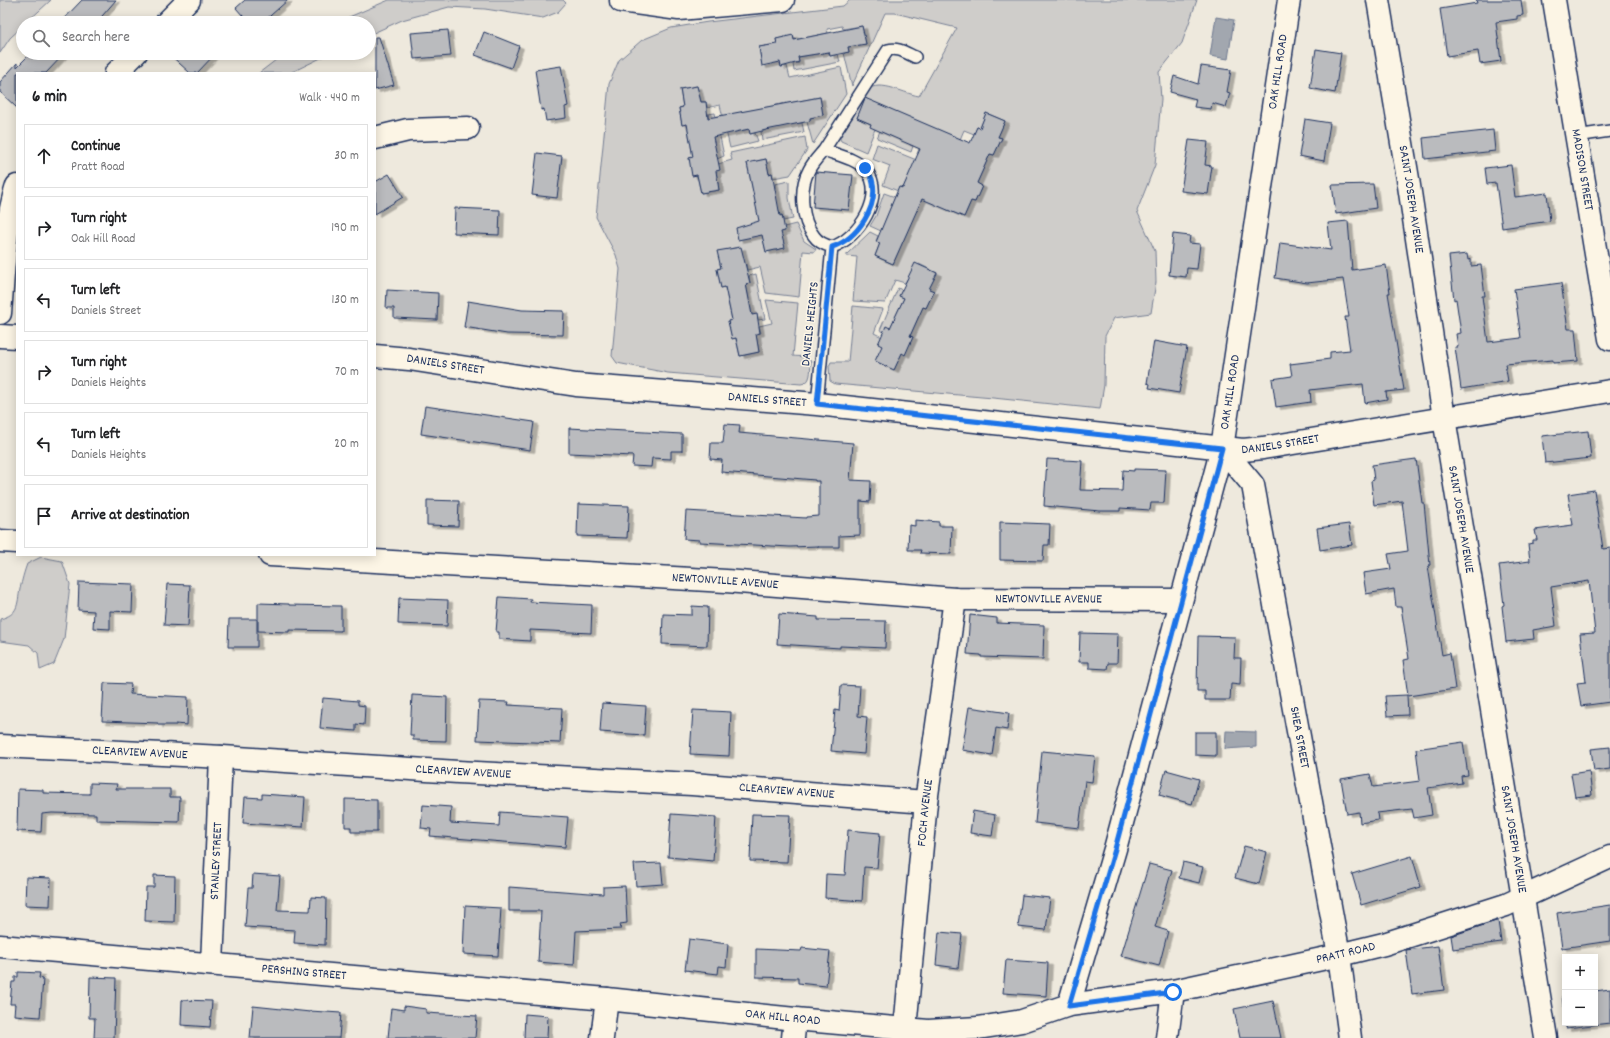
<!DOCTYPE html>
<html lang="en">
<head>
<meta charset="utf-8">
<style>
	body { margin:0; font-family:Dekko,sans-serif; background:#f6f6f6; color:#202124 }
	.controls { position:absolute; right:12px; bottom:12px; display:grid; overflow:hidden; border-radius:0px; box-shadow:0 2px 10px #0003 }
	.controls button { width:36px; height:36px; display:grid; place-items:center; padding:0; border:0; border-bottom:1px solid #e0e0e0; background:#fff; color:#202124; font:20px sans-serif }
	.stop { position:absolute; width:12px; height:12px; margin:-9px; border:3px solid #1a73e8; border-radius:50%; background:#fff }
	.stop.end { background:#1a73e8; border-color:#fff; box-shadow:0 1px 4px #0008 }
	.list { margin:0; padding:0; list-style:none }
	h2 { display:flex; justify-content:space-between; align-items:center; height:52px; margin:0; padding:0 16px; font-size:17px }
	h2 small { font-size:13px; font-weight:400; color:#757577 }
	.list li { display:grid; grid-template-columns:26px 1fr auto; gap:12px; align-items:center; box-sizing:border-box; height:64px; margin:0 8px 8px; padding:0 8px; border:1px solid #e0e0e0; border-radius:0px }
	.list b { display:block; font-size:15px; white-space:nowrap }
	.list p { margin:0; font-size:13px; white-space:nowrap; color:#757577 }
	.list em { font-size:13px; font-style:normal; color:#757577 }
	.icon { flex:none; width:22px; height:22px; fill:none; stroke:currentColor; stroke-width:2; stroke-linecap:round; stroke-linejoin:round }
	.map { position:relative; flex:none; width:1610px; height:1038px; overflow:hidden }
	.search { position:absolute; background:#fff; box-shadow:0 2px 10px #0003; left:16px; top:16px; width:360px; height:44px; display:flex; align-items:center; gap:10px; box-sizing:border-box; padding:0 14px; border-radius:22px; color:#757577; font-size:15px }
	.panel { position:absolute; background:#fff; box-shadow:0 2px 10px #0003; left:16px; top:72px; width:360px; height:484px; border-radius:0px }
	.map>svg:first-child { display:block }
</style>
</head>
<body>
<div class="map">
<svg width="1610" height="1038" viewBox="0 0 1610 1038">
	<defs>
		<filter id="shadow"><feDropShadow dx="4.5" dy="2.5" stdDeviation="0" flood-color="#0004"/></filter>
	</defs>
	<rect width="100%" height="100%" fill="#eee9dd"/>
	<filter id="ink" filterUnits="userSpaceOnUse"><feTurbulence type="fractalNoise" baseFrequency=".025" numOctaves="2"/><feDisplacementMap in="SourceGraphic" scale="8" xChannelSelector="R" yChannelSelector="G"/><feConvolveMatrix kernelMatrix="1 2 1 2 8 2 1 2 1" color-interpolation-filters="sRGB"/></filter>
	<g filter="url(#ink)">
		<path fill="#cfcdca" stroke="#757e94" d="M0 0H51L26 23H23V26L10 38 0 53Z
			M389 0H563L566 3 558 12 543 18 485 9 449 7 402 20 369 35V23H335Z
			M850 0H1197L1182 43 1159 72 1161 99 1155 165 1137 211 1155 251 1156 282 1151 313 1114 318 1105 336 1104 385 1100 409 993 398 835 384 830 381 829 366 831 362H848L853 306 883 309 874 333 882 337V346L894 370 902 353 905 354 913 337 910 336 923 307 926 308 934 291 929 289 937 273 919 264 911 281 907 279 905 283 895 280 885 303 853 301 857 257 847 256V254L870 232 878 236 876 241 880 243 875 256 893 264 929 181 910 173 903 188 900 187 898 191 883 185 890 166 872 159 877 144 946 172 953 194 946 209 964 217 971 201 975 202 982 186 977 183 990 154 994 155 1002 138 998 137 1005 121 986 113 980 128 977 127 974 134 964 130 948 168 917 154 919 149 923 151 866 98 857 118 871 124 875 129 866 152 841 141 840 139 841 135 863 93C878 77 901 93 919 96L957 28 895 13H885L852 86 844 53 849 52 848 47 866 44 862 26 843 29 842 26 827 29 828 33 794 40 793 36 776 39 777 44 759 47 762 65 780 62 781 67 787 66 790 78 841 67 846 94 813 144 807 122 810 121V118L823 115 820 97 732 114 735 132 749 129 750 134 755 133 758 141 730 148 720 105 707 108 706 102H701L697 86 680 89 683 107 679 108 682 125 687 124 693 157 689 158 697 175 701 193 719 190 716 171 718 164 732 160 730 153 805 137 807 150 790 175 773 178 772 173 769 174 766 159 747 163 766 252 784 248 781 232 784 227 796 224 804 241 816 249 814 252 803 251 799 297 766 293 760 267 747 270 746 264 742 265 738 247 718 252 721 268 717 269 721 288 725 287 732 320 728 321 732 338H736L740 356 759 352 756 334 761 333 759 326 772 323 766 300 798 303 793 356C799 357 808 355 811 362 810 371 812 383 801 384L668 373 617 363 612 356 620 269 616 255 596 217 609 84 619 60 642 40 671 28 708 22 843 6Z
			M829 52 830 56 838 54 840 62 794 71 793 64 799 63 798 57Z
			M285 53H331L290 73H259Z
			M715 113 724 156 717 159 708 114Z
			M802 123 804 132 762 140 761 132 766 130 765 126Z
			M880 131 911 141 910 145 913 146 911 152 877 138Z
			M789 181V198L793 219 783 221 782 215 778 216 772 189 775 188V184Z
			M884 193 895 197 881 231 870 226 876 216Z
			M756 274 765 319 758 320 757 315H752L746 284 750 283 749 276Z
			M898 288 902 290 899 296 904 298 890 328 884 332 880 330Z
			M41 557 62 561 70 584 64 639 54 664 40 670 38 653 29 645 0 641V619C19 614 17 605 20 589 22 580 24 572 27 564Z"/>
		<path fill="#a2a7af" stroke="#6c778f" d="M1216 17 1234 20 1228 59 1210 56Z
			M1226 731 1256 732V747L1225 749Z"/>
		<path fill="#babbbe" stroke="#1b2f5e" filter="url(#shadow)" d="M82 0H116L96 23H60Z
			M245 0H288L262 23H249L236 8Z
			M1476 0H1521L1523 15 1517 16V19L1496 22 1501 61 1480 64 1478 51 1447 56 1440 9 1477 3Z
			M862 26 866 44 848 47 849 52 830 56 829 52 798 57 799 62 781 67 780 62 762 66 759 47 777 44 776 39 793 35 794 40Z
			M448 30 451 56 414 59 411 33Z
			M484 32 519 46 511 68 475 55Z
			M375 37H379L394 85 375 90Z
			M1316 49 1341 53 1335 93 1310 88Z
			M31 53H65L46 73H17V108L0 92V82L17 63V67Z
			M168 53H216L197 73H190Z
			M561 66 568 106 565 107 566 118 546 121 544 109 541 110 535 70Z
			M1201 66 1231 70 1227 92 1230 93 1226 107 1212 103 1211 109 1194 107 1196 99 1170 92 1174 76 1198 84Z
			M697 86 701 102H706L708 118 820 97 823 115 810 118V121L766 130 750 134 749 129 713 137 720 170 716 171 719 190 701 193 697 175 692 176 689 158 693 157 687 124 682 125 679 108 683 107 680 89Z
			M865 98 970 143 977 127 980 128 986 113 1005 121 998 137 1002 138 994 155 990 154 977 183 982 186 975 202 971 201 964 217 922 199 893 264 875 256 880 243 876 242 899 187 903 188 920 149 870 127 871 124 857 118Z
			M1305 119 1330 123 1324 161 1299 156Z
			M1493 130 1495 151 1425 159 1423 138Z
			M1189 140 1208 142 1205 165 1212 166 1208 194 1181 191Z
			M537 153 562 156 557 198 532 195Z
			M766 159 769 174 772 173 780 216 782 215 785 231 781 232 785 248 766 252 762 235 738 240 736 228 759 221 747 163Z
			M1511 165 1515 197 1547 193 1550 221 1502 228 1496 183 1487 184 1485 168Z
			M816 172 853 175 849 210 813 207Z
			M389 174 403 197 375 214V182Z
			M1373 184 1376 208 1336 214 1332 185Z
			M455 208 500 210 499 235 454 233Z
			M1348 221 1352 270 1386 265 1390 293H1388L1404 390 1386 392 1387 399 1365 403 1363 384 1310 390 1311 402 1276 407 1272 379 1292 376 1290 364 1330 359V352L1350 350 1345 317H1349L1343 279 1307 283 1275 278 1280 243 1331 250 1328 223Z
			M1173 234 1190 236 1189 243 1200 244 1197 269 1187 268 1186 277 1169 275Z
			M741 247 750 283 746 284 752 315 757 314 760 333 756 334 759 352 740 356 736 338 732 339 728 321 732 320 725 287 721 288 717 269 721 268 717 251Z
			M1467 254 1468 260 1471 259V266L1481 265 1485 296H1482L1488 342 1521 338 1514 289 1561 283 1568 329H1575L1578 361 1553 363V360L1505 364 1508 381 1461 389 1455 347H1458L1456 334 1461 333 1456 299 1454 300 1449 256Z
			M915 263 937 273 929 289 934 291 926 308 923 307 910 336 913 337 905 355 902 353 894 370 875 361 882 346 878 344 886 326 890 328 904 298 899 296Z
			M387 290 438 293 437 320 394 318V308H386Z
			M468 301 522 310 564 311 563 335 507 334 464 327Z
			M1154 341 1187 347 1179 393 1149 388 1150 384 1147 383Z
			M425 406 534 422 530 450 421 434Z
			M725 424 740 425 739 433 853 443 850 480 871 481 870 502 860 501V535L839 536V547H818V546L790 547 700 542V540L684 539 686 511 806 518V517L819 516V481H815V480L721 472 722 460 710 459 711 443H723Z
			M569 428 682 434V451H671V459L652 458 651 467 632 466 633 456 569 453Z
			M1588 431 1591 458 1545 463 1542 436Z
			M1047 459 1082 461 1080 490 1122 491 1123 470 1134 471V469L1166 470 1164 503H1151L1150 510 1120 508V511H1100L1044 506Z
			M1416 459 1422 503H1424L1430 565 1428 566 1442 655 1450 653 1455 689 1408 696 1403 660 1409 659 1401 607H1396L1394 589 1366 594 1363 573 1391 569 1388 554 1408 551 1402 501 1374 505 1371 481 1374 480 1372 465Z
			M1594 490 1603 549 1610 548V702L1581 706 1577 683 1586 682 1580 634 1595 633 1589 581 1551 587 1556 626 1533 630 1534 639 1506 642 1502 606 1504 605 1499 565 1530 561 1528 544 1533 543V540H1537L1535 530 1573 525 1568 494Z
			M427 500 459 501 458 526 427 525Z
			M578 504 629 506 627 538 577 536Z
			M915 520 939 522V526H952L951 554 920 553 921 550H908L909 525 915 526Z
			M1000 522 1050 524 1049 545H1044L1043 561 1000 560Z
			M1349 524 1352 545 1320 550 1317 528Z
			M79 582 133 584 132 612 110 611V629L93 628 94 611 78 610Z
			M167 584 190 585 188 626 164 625Z
			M499 597 531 599 530 602 592 605 591 633 530 630V641L499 639V632H496Z
			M399 598 448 600 447 626 398 624Z
			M258 603 289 604V605L341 606V631L289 630V632L258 631Z
			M692 606 708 607 707 646 662 644 663 614 692 615Z
			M779 614 818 617V620L886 621 885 648 840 646V648L777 644Z
			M970 615 997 618V623L1044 625 1043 659 981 657V655L967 654Z
			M229 619H257V647H228Z
			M1080 633 1118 634 1117 663H1108L1107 669 1089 668V662H1079Z
			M1198 636 1235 637 1234 658H1241L1240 685 1231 684 1230 700H1205V691H1197Z
			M104 683 131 684 130 694 188 697 187 725 176 724V725H158V723L102 721Z
			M841 685 860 686 858 716 867 717 864 754 831 751 835 710 839 711Z
			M412 695 447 697 446 741 413 740V735H410Z
			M1407 695 1408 715 1387 716 1385 696Z
			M323 698 358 701V705L365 706 364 725 356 724V731L320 728Z
			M479 701 509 702 508 705 562 708 560 743 477 740Z
			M602 703 646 706 644 735 600 732Z
			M969 707 1009 713 1007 730 996 728 992 755 962 750Z
			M693 710 731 712 729 756 690 754Z
			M1195 732H1216V756L1195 755Z
			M1463 742 1468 775 1461 776 1462 783 1428 788 1432 815 1414 818 1412 809 1377 813 1378 820 1360 823 1359 812 1347 814 1341 779 1370 774 1373 787 1420 781 1416 749Z
			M1610 747V769L1594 771 1591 749Z
			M1042 751 1095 756 1092 782 1085 781 1079 828 1035 823Z
			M1166 770 1199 779 1192 804 1159 795Z
			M1589 771 1592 795 1575 797 1571 774Z
			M90 783 117 784 116 789H170V797H180L179 822 96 820V814L52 813 42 814 41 832 17 831 18 789 43 790V793L90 794Z
			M262 794 305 797 303 827 243 823 245 797 262 798Z
			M345 799 377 800V832H351V827H345Z
			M423 805 451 807 450 823 499 826 500 812 568 817 565 847 430 836 431 829 421 828Z
			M973 811 995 815 992 836 970 833Z
			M671 814 716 817 713 861 668 857Z
			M752 814 790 815 787 862 750 861Z
			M848 830 880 833 877 868 864 867 862 901 825 898 826 874 845 875Z
			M1244 846 1267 852 1259 884 1235 878Z
			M1412 856 1421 887 1361 905 1352 874Z
			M1183 862 1203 867 1199 883 1179 878Z
			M661 863 663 884 636 886 634 864Z
			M1149 864 1172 870 1155 927 1168 931 1159 966 1121 956Z
			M253 874 280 876 277 910 310 911 311 897 326 898 325 945 294 943 295 930 245 927 248 888H252Z
			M154 875 175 876 174 922 145 921 146 887H154Z
			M26 877 51 878 50 906 25 905Z
			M625 886 627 923 620 924 621 929 576 931 574 965 538 962 541 911H509V887L603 894V887Z
			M1022 895 1050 898 1046 930 1018 927Z
			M1610 905V941L1562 948 1557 913Z
			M465 906 501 908 498 956 463 954Z
			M1496 921H1498L1501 942 1453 949 1451 936Z
			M939 932 962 934 958 968 936 965Z
			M689 939 728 944 726 967 719 966 718 974 685 970Z
			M1438 946 1444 990 1412 994 1406 950Z
			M802 948 830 951 826 986 798 983V978L756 977V949L801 951Z
			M1006 960 1048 963 1046 996 1003 993Z
			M18 972 40 973 39 978 43 979 40 1017 14 1015 15 1004H10L12 982H15V977H18Z
			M90 977 116 978 114 1038H94L95 1018H89Z
			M1610 989V1023L1566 1028V1023H1595V991Z
			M1565 995V1018L1562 996Z
			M182 1000 212 1001 210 1027 181 1025Z
			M1273 1001 1281 1038H1240L1234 1009Z
			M253 1006 310 1012V1011L341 1013 339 1038H250Z
			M404 1006 426 1009V1013L477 1016 475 1038H388L391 1008 404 1010Z
			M525 1014 548 1016 547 1038H524Z"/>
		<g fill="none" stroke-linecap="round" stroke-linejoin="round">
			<g stroke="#1b2f5e" stroke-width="14">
				<path id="lane" d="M1576 136 1610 131
					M824 150 888 50C898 47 906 53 915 57
					M817 404 832 247C858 239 887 195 866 170 857 159 837 155 824 150 819 156 812 163 809 170 799 188 801 220 814 236 818 242 825 245 832 247"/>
			</g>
			<g stroke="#1b2f5e" stroke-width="25">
				<g id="street">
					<path id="s1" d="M1554 0 1610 339"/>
					<path d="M621 1 679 9 783 0"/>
					<path d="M166 23 189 0"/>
					<path d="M116 73 136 53"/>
					<path d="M375 138 408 130 468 128"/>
					<path d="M0 313C4 270 4 226 17 186"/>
					<path id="s2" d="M1222 448 1253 485 1339 955 1350 1038"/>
					<path d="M0 541 17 542"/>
					<path id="s3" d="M270 555 726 581 955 599 1181 600"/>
					<path id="s4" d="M0 746 223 757 458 772 692 784 926 802"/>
					<path id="s5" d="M0 946 607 999"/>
					<path id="s6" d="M212 964 221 757"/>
					<path id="s7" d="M905 1029 926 802 955 599"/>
					<path d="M793 1038 795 1019"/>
					<path d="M1167 1038 1173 991"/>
				</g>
			</g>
			<g stroke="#1b2f5e" stroke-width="25">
				<g id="secondary">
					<path id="s8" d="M1378 0 1408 179 1444 418 1546 1038"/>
					<path d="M0 336 17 337"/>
					<path id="s9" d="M375 356 409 359 576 385 817 404 1243 450 1263 448 1610 391"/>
					<path id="s10" d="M1069 1005 1115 849 1222 448 1289 0"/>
					<path id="s11" d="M602 1038 607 999 795 1019 928 1031 978 1028 1022 1021 1069 1005 1173 991 1331 957 1384 944 1506 905 1610 857"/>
				</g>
			</g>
			<use href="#lane" stroke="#fcf5e5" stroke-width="11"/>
			<use href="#street" stroke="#fcf5e5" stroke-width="22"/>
			<use href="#secondary" stroke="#fcf5e5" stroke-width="22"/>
		</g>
	</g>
	<g fill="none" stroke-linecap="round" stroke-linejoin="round" filter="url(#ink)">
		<path stroke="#1a73e8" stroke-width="5" d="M865 168C867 172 871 175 872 179 880 206 857 239 832 247L817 404 1222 448 1115 849 1069 1006 1173 992"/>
	</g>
	<g text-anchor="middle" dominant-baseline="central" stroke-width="3" stroke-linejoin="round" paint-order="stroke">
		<g font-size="13" fill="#1b2f5e" stroke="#fcf5e5">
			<text stroke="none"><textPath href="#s10" startOffset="958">OAK HILL ROAD</textPath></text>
			<text stroke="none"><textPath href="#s1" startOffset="172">MADISON STREET</textPath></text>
			<text stroke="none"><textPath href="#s8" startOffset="202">SAINT JOSEPH AVENUE</textPath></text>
			<text transform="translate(811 324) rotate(-84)">DANIELS HEIGHTS</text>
			<text stroke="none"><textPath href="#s9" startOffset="71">DANIELS STREET</textPath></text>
			<text stroke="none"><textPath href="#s10" startOffset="634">OAK HILL ROAD</textPath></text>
			<text stroke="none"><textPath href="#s9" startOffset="395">DANIELS STREET</textPath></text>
			<text stroke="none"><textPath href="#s9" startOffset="911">DANIELS STREET</textPath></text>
			<text stroke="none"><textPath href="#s8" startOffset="526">SAINT JOSEPH AVENUE</textPath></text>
			<text stroke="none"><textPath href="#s3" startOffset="456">NEWTONVILLE AVENUE</textPath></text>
			<text stroke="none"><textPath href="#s3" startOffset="780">NEWTONVILLE AVENUE</textPath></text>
			<text stroke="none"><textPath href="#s2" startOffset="305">SHEA STREET</textPath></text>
			<text stroke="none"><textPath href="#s4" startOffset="140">CLEARVIEW AVENUE</textPath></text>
			<text stroke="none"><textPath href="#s4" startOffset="464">CLEARVIEW AVENUE</textPath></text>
			<text stroke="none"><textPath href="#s4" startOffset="788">CLEARVIEW AVENUE</textPath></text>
			<text stroke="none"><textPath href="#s7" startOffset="217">FOCH AVENUE</textPath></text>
			<text stroke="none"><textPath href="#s8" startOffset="850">SAINT JOSEPH AVENUE</textPath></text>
			<text stroke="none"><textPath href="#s6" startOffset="103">STANLEY STREET</textPath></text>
			<text stroke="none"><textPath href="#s11" startOffset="788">PRATT ROAD</textPath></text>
			<text stroke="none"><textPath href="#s5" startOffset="305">PERSHING STREET</textPath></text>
			<text stroke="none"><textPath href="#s11" startOffset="216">OAK HILL ROAD</textPath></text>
		</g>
	</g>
</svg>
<div class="controls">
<button>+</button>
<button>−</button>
</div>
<div class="stop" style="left:1173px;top:992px"></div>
<div class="stop end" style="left:865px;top:168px"></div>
<div class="search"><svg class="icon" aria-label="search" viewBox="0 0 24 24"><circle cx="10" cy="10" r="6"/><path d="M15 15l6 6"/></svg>Search here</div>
<section class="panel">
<h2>6 min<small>Walk · 440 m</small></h2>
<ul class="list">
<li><svg class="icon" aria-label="ahead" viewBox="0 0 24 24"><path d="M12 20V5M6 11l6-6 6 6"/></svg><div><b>Continue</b><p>Pratt Road</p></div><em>30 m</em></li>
<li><svg class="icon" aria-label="right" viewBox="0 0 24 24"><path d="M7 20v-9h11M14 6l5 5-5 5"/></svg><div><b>Turn right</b><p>Oak Hill Road</p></div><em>190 m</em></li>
<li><svg class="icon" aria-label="left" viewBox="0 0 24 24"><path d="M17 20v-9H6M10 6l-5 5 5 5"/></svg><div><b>Turn left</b><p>Daniels Street</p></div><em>130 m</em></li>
<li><svg class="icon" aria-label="right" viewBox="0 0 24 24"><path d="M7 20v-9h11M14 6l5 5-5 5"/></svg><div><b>Turn right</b><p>Daniels Heights</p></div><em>70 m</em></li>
<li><svg class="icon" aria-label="left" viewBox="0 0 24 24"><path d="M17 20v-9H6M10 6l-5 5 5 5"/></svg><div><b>Turn left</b><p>Daniels Heights</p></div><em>20 m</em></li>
<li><svg class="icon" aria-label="arrive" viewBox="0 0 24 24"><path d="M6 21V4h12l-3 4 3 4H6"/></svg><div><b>Arrive at destination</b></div></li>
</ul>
</section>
</div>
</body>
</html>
